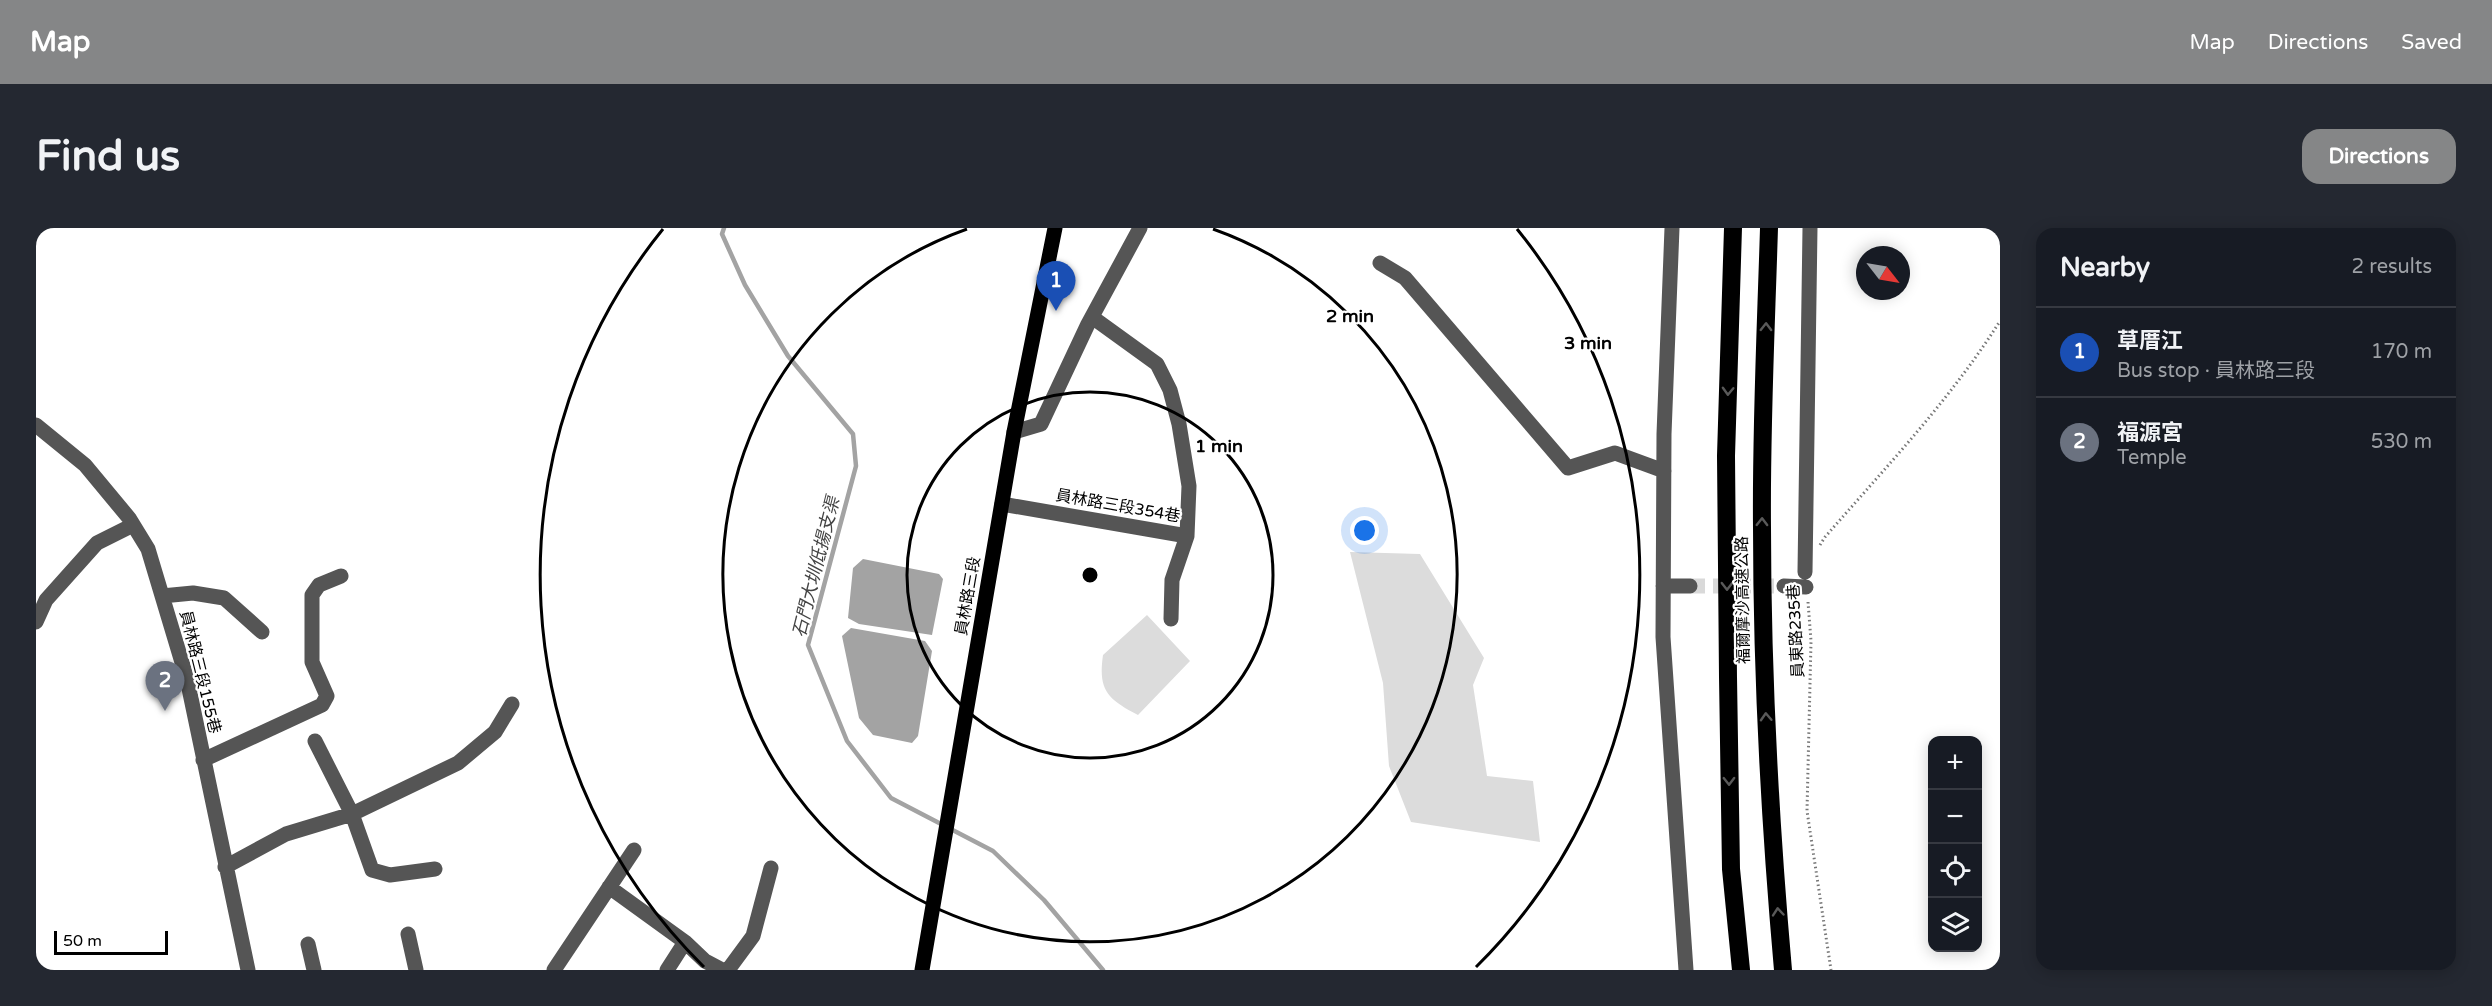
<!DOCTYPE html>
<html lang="en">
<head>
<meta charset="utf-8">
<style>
	body { margin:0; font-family:"Varela Round","Noto Sans TC",sans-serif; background:#242831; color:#f1f3f6 }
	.controls { position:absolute; right:18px; bottom:18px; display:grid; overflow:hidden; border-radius:12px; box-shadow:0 3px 15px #0003 }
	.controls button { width:54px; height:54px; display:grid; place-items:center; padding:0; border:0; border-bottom:2px solid #363941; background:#171b24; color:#f1f3f6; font:30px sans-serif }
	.compass { position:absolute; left:1820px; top:18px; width:54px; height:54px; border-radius:50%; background:#171b24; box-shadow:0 3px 15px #0003; rotate:121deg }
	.scale { position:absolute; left:18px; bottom:15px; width:114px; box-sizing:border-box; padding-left:6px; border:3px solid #000; border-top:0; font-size:16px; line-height:21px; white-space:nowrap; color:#000; -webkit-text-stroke:4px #fff; paint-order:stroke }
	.you { position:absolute; left:1329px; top:303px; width:21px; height:21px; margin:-15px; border:4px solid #fff; border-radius:50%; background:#1a73e8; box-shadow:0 0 0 9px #1a73e833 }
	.badge { display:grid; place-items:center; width:39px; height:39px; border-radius:50%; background:#858687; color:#fff; font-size:20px; font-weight:700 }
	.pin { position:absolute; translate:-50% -50px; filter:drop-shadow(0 2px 3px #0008) }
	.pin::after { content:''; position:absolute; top:32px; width:21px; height:18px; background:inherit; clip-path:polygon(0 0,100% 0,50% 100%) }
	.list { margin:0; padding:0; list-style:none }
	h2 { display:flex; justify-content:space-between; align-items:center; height:78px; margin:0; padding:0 24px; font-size:26px }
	h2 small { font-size:20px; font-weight:400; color:#9ea1a6 }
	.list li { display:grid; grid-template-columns:39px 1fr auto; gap:18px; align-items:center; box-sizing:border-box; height:90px; padding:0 24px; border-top:2px solid #363941 }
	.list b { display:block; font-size:22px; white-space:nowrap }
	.list p { margin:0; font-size:20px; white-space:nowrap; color:#9ea1a6 }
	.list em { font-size:20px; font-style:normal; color:#9ea1a6 }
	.icon { flex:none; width:33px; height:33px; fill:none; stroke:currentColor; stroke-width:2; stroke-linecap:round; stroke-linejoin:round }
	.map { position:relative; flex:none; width:1964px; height:742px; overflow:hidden; border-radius:18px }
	header { display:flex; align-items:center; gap:36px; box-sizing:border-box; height:84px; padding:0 30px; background:#858687; color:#fff }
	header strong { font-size:28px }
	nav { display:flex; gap:33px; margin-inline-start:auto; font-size:21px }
	.intro { display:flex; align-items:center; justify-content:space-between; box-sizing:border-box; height:144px; padding:0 36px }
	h1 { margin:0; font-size:42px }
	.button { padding:15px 27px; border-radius:18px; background:#858687; color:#fff; font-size:21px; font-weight:700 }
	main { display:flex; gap:36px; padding:0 36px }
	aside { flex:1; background:#171b24; border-radius:18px; box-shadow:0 3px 15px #0003 }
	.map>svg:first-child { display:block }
</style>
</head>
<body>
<header>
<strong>Map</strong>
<nav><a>Map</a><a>Directions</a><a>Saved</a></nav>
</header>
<div class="intro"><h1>Find us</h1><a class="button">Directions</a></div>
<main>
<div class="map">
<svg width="1964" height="742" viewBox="0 0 1964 742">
	<rect width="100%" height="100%" fill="#fff"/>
	<path fill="#dcdcdc" d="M1314 324 1384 326 1448 430 1437 457 1451 548 1497 553 1504 614 1375 594 1353 538 1347 455Z
		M1111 387 1154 433 1102 487C1071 471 1062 462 1067 427Z"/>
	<path fill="#a3a3a3" d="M827 331 903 346 907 351 896 407 823 396 812 390 817 340Z
		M815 400 889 413 896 423 882 508 876 515 837 507 823 490 806 408Z"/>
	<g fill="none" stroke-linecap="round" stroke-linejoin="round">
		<path stroke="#a3a3a3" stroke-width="4.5" d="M688 0 686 6 709 57 752 128 817 206 820 238 772 417 811 513 855 570 957 623 1008 672 1067 742"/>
		<path stroke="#d9d9d9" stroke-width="15" stroke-dasharray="15 8" stroke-linecap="butt" d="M1654 358H1748"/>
		<path stroke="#777" stroke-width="3" stroke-dasharray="1.5 3" stroke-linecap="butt" d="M1784 317 1789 309C1850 239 1914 172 1964 93
			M1772 374 1775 413 1771 583 1795 742"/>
		<path stroke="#555" stroke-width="15" d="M1636 0 1628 206 1627 409 1650 742
			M1344 35 1369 50 1532 240 1579 225 1628 243
			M0 197 49 237 93 290 112 321 151 451 212 742
			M978 204 1005 196 1052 96 1104 0
			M966 276 1151 308 1153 258 1143 196 1134 162 1121 136 1056 89
			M1769 344 1774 0
			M1627 358H1654
			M1748 358 1770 359
			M126 368 157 365 188 370 226 404
			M1135 391 1136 352 1151 308
			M0 394 10 372 61 315 97 297
			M279 513 316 586 336 642 354 647 399 641
			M167 532 286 477 291 468 276 434V367L283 357 305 348
			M189 639 250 606 316 586 422 535 459 504 476 476
			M573 659 649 714 669 733 686 742
			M372 706 380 742
			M272 716 278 742
			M518 742 598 622
			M631 742 649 714
			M692 742 717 708 735 640"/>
		<path stroke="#000" stroke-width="15" d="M886 742 978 204 1019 0"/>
		<path stroke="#000" stroke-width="18" d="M1697 0 1690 228 1692 449 1695 641 1705 742
			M1733 0C1730 100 1725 199 1726 299 1726 447 1734 595 1747 742"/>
	</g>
	<defs><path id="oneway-chevron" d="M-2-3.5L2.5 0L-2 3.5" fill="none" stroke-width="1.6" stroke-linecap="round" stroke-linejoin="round" transform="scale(1.5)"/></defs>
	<g stroke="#595959">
		<use href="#oneway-chevron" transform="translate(1730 99) rotate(-89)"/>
		<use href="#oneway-chevron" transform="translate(1692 163) rotate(92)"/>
		<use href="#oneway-chevron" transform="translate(1726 294) rotate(-89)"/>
		<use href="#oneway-chevron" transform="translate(1691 358) rotate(90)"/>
		<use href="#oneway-chevron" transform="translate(1730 489) rotate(-93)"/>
		<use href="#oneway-chevron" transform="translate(1693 553) rotate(89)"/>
		<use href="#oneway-chevron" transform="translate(1742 684) rotate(-95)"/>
	</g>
	<g fill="none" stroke="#000" stroke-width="3">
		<circle cx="1054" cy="347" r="183"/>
		<path d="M1177 1A367 367 0 1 1 931 1"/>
		<path d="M668 739A550 550 0 0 1 627 1M1481 1A550 550 0 0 1 1440 739"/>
	</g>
	<g text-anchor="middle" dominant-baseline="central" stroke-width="4.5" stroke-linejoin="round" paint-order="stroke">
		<g font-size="16" fill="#000" stroke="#fff">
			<text transform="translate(1082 278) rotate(10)">員林路三段354巷</text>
			<text transform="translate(932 368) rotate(-80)">員林路三段</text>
			<text transform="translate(1707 372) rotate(-91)">福爾摩沙高速公路</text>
			<text transform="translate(1760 403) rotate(-93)">員東路235巷</text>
			<text transform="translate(164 444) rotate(76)">員林路三段155巷</text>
		</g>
		<g font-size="18" font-style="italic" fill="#444" stroke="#fff">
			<text transform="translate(780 339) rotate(-76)">石門大圳低揚支渠</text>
		</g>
	</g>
	<circle cx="1054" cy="347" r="9" fill="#000" stroke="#fff" stroke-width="3"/>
	<g font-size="18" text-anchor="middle" font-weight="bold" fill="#000" stroke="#fff" stroke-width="4.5" stroke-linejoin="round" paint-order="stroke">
		<text x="1314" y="94">2 min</text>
		<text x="1552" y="121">3 min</text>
		<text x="1183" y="224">1 min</text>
	</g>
</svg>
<div class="controls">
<button>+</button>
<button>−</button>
<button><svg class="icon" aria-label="locate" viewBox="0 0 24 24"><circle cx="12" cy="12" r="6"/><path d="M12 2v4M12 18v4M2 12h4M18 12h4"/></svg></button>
<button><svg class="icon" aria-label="layers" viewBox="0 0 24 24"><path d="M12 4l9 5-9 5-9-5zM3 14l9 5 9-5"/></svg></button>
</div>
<svg class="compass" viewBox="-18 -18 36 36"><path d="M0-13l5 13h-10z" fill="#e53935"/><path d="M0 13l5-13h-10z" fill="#9ea1a6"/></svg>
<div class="scale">50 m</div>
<div class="you"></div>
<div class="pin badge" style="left:1020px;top:83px;background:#1a4fb4">1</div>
<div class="pin badge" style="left:129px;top:483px;background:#6b7280">2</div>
</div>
<aside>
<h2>Nearby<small>2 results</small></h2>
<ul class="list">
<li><span class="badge" style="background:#1a4fb4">1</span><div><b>草厝江</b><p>Bus stop · 員林路三段</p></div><em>170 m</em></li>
<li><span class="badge" style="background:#6b7280">2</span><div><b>福源宮</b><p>Temple</p></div><em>530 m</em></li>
</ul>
</aside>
</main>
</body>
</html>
